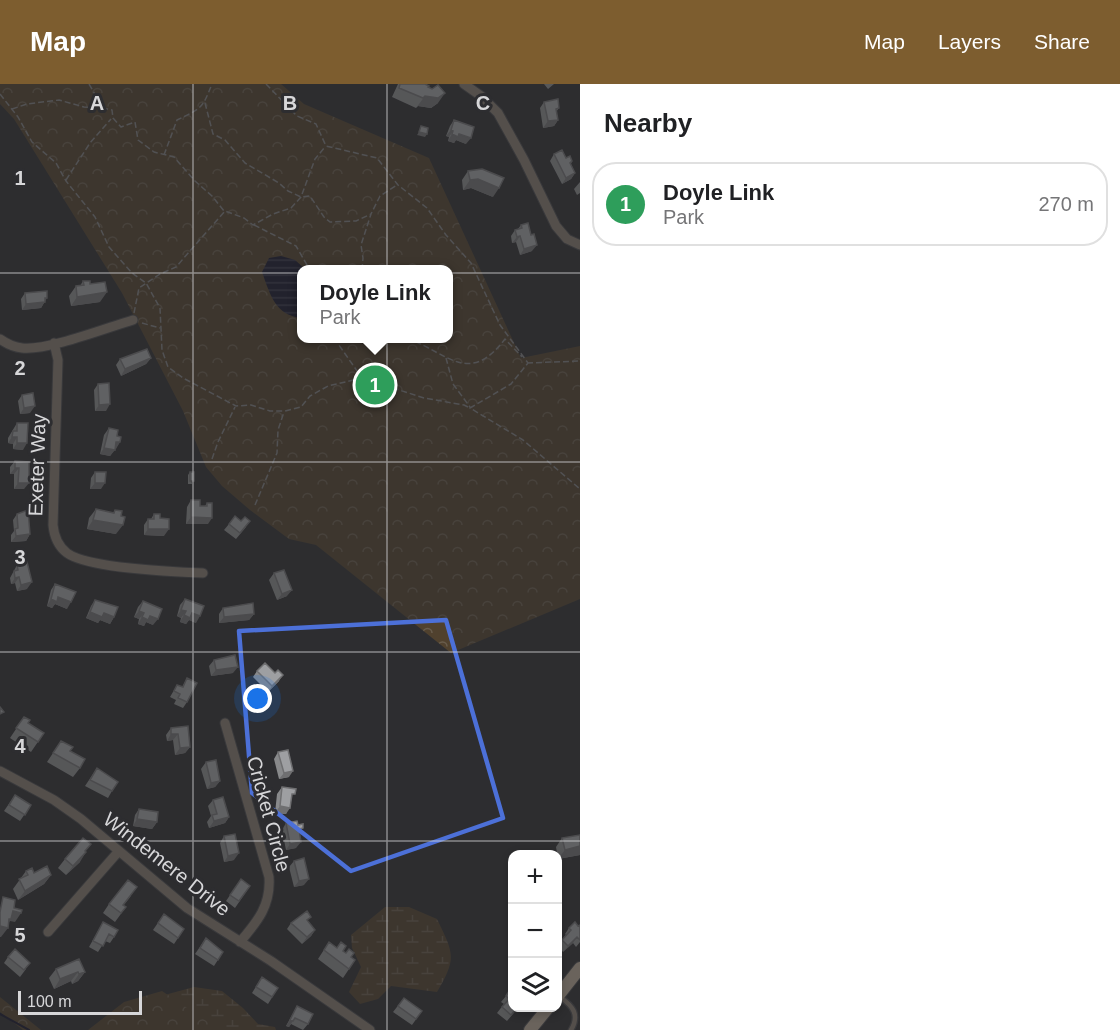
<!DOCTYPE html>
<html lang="en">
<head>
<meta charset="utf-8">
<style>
	body { margin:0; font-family:Arial,sans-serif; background:#f6f6f6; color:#202124 }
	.controls { position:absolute; right:18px; bottom:18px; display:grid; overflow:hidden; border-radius:12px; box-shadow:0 3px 9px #0003 }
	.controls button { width:54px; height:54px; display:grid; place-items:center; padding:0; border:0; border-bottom:2px solid #e0e0e0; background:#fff; color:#202124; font:30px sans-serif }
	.scale { position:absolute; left:18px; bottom:15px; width:124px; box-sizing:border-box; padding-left:6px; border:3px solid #d7d7d9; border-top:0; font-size:16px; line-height:21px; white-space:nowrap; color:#d7d7d9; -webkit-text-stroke:4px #2d2d30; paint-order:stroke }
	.you { position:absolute; left:258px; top:615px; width:21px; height:21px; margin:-15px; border:4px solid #fff; border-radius:50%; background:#1a73e8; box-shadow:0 0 0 9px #1a73e833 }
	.badge { display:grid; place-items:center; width:39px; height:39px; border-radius:50%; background:#7d5d2f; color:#fff; font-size:20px; font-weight:700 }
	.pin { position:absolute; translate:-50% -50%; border:3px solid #fff; box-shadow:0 2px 6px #0006 }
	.popup { position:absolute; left:297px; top:181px; width:156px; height:78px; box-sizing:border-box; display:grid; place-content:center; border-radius:12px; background:#fff; filter:drop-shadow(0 2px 4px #0005); font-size:20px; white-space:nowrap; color:#757577 }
	.popup b { font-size:22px; color:#202124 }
	.popup::after { content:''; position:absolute; left:50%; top:100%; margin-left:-12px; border:12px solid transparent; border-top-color:#fff }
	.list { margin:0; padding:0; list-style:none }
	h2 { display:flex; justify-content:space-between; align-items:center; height:78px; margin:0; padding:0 24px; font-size:26px }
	h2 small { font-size:20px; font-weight:400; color:#757577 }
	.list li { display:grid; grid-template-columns:39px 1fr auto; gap:18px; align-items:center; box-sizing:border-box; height:84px; margin:0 12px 12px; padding:0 12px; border:2px solid #e0e0e0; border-radius:24px }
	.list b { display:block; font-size:22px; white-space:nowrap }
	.list p { margin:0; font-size:20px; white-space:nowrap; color:#757577 }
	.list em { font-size:20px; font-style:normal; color:#757577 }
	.icon { flex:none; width:33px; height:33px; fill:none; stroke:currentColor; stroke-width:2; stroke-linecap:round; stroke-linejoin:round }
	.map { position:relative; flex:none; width:580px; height:946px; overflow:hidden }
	header { display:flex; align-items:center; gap:36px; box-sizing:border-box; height:84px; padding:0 30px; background:#7d5d2f; color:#fff }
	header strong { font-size:28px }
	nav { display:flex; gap:33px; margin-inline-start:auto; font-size:21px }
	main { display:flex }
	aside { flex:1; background:#fff }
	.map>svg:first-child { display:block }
</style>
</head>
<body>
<header>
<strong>Map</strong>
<nav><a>Map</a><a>Layers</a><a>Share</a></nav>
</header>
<main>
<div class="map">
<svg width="580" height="946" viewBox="0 0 580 946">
	<defs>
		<pattern id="wetland-marsh" width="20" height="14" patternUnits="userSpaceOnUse" patternTransform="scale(1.5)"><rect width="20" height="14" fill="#50412e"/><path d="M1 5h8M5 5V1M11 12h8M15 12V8" fill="none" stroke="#685c4c"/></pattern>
		<pattern id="park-crowns" width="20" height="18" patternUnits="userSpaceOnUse" patternTransform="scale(1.5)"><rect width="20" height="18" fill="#50412e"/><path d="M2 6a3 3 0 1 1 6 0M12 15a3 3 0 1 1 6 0" fill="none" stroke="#685c4c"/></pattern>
		<pattern id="water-rules" width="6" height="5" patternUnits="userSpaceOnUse" patternTransform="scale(1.5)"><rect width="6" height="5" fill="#15152c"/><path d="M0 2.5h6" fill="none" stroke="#36364a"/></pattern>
	</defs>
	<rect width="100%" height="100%" fill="#2d2d30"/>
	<path fill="url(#wetland-marsh)" d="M385 823H409L437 835C454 870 457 874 437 908L391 902 378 915 360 920 349 908 361 883 352 864 351 851Z
		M194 903 222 907 243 924 258 940 275 943 276 946H116L146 916Z"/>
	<path fill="url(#park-crowns)" fill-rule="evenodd" d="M0 0H281L304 20 429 74 521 274 580 262V515L451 569 316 461 289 455 250 426 222 402 206 383 183 327 122 209 14 35 0 20ZM302 186H448V254H302Z
		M162 907 220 946H88L124 918Z
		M0 913 41 946H23L0 928Z"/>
	<path fill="url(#water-rules)" d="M281 172 295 176 305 185 302 186 301 234C275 231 270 210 262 188L269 174Z"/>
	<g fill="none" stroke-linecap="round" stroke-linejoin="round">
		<path stroke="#15152c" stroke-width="2" d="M0 930 29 946"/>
		<g stroke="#48484b" stroke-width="7">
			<path id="service" d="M560 913C573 922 580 931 571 946"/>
		</g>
		<g stroke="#48484b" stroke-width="11">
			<path id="minor" d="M464 0 481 12 498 29 524 76 556 142 567 155 580 161
				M0 255C7 260 13 263 22 264 47 267 106 244 133 236
				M54 259 58 276 53 441C54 452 58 462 67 469 87 484 175 488 203 489
				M225 639 269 793C271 821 258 837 240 858
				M0 687 54 716 81 735 187 824 271 877 370 946
				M48 848 118 768"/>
		</g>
		<g stroke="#48484b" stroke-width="14">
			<path id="secondary" d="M558 912 580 884
				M530 946 548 924"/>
		</g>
		<path stroke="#7d7d7f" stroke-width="1.5" stroke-dasharray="6 3" stroke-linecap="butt" d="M89 0 103 24 112 26 113 34 121 43 135 38 138 56 154 68 174 73 195 97 212 112 224 127
			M266 0 297 32 316 40 326 62 377 74 398 101 427 124 446 151 471 179 500 241 528 279 511 300 470 324 523 356 580 405
			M0 10 18 33 32 58 56 79 66 97 95 133 109 163 132 189 146 199 160 224 162 266 168 283 183 294 236 322 251 321 270 327H285L301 323 310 312 328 302 362 294
			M205 19 213 50 225 56 245 79 279 99 288 107 301 113 310 112 324 133 330 138 356 137 371 130
			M12 25 27 20 59 16 84 23 103 24
			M164 71 177 36C202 24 202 25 212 0
			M66 96 90 59 111 35
			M254 141 296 162 310 186
			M362 186 363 174 361 161 371 130 380 112 397 101
			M134 229 139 204 160 190 176 183 225 127 244 134 253 141 273 130 291 124 301 113 315 75 325 63
			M142 239 160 244
			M334 254 362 294 424 314 464 321 470 324
			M407 254C449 270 469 302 505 255L522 273
			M446 274 453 300 470 323
			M527 279 580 277
			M212 375 218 358 235 323
			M255 421 277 369 278 346 284 328"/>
		<use href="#service" stroke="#83796e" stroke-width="4.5"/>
		<use href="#minor" stroke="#83796e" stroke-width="9"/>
		<use href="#secondary" stroke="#b3a493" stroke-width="12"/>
	</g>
	<path fill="#88898b" d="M398 0H425L428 3 432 5 438 19 431 24 418 22 416 24 392 13Z
		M544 0H554L548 5Z
		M544 18 559 24 556 28 558 36 554 42 543 44 540 24Z
		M454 36 466 60 456 56 454 59 448 57 449 53 446 52 450 42Z
		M554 70 566 74 572 77 571 80 575 89 571 95 562 100 550 77Z
		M468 87 493 113 471 104 463 106 462 96Z
		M580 98V109L577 111 574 105Z
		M521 141 532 167 520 171 516 158 512 159 511 152 515 146 518 145Z
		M83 197 100 218 71 222 69 212 76 202H80Z
		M25 209 45 217 41 224 22 226 21 215Z
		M151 274 146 280 121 292 116 281 120 275Z
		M98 300 106 327H95L94 306Z
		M22 311 30 329 20 330 18 317Z
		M17 339 23 366 13 365V360L8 359V354Z
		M109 344 117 352 120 358 110 372 100 370 104 351Z
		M15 377 29 378 24 405H14V390H10V383Z
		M95 388 101 405H90L91 394Z
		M190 388 192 400H188V391Z
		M191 416 200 422H205L207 419 208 440H186L187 423Z
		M96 425 113 429 115 426 116 450 87 445 89 434Z
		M17 430 30 450 26 457 11 458V451L14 447 13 436Z
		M154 430 160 434 164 452 144 451V441L148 435H151Z
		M229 440 246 443 236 455 224 446Z
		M17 481 27 505 17 507 15 499 11 500 10 494Z
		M274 489 287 512 277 516 269 496Z
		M55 500 67 525 55 520 52 524 47 522 51 506Z
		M185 515 196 539 189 536 186 540 180 538 181 534 177 532 180 521Z
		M95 516 114 533 110 540 100 536 98 539 86 534 91 522Z
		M143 517 153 541 146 538 144 542 138 540 139 535 134 533 138 523Z
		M223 524 254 530 249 536 219 539V530Z
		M214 576 233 589 211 592 209 582Z
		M257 587 275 589 279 597 268 608 253 593Z
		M187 594V618L183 624 174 620 176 616 170 613 177 601 182 603Z
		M24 633 28 639 44 649 31 668 10 654Z
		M188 642 190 663 185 669 175 671 173 656 167 657 166 651 171 644Z
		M61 657 70 667 80 684 73 693 47 678Z
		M278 668 289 693 279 695 274 675Z
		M206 678 220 697 215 703 207 705 201 685Z
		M97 684 112 707 108 714 85 702Z
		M282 703 291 716 286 730 275 729 277 710Z
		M15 711 31 721 20 737 4 727Z
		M213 716 229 733 225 739 209 744 207 738 211 732 208 722Z
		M139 725 157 738 152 745 133 742 135 731Z
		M286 739 299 749 296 764 286 766 282 746Z
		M580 751V771L558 775 556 763 562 754Z
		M224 752 234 776 224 778 220 759Z
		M65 775 80 778 66 791 58 784Z
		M294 777 304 801 294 803 289 783Z
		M26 787 51 791 44 800 18 816 13 805Z
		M241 795 250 802 235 824 226 817Z
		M131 812 123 822 126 823 115 838 103 829 109 820Z
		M164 830 184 845 174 860 153 846Z
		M103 838 114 853 110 859 105 857 98 868 89 863Z
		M291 839 315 846 311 852 302 860 287 845Z
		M580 841V858L576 863 573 859 563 868 558 861 566 851 565 850 569 844Z
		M206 854 223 868 214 882 195 870Z
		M329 858 355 876 343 894 318 875Z
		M8 873 26 885 20 893 4 879Z
		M56 885 85 888 78 897 72 900 71 897 54 905 49 894Z
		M262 893 278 904 268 920 252 909Z
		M513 910V924H518L507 937 497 929 504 920 501 918 506 912Z
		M404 914 422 927 412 941 393 928Z
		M297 922 308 940 303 946 291 940 289 943 286 942Z"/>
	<path fill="#6f6f71" d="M445 9 438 19 431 24 418 22 416 24 425 12Z
		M558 36 554 42 543 44 548 37Z
		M451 46 453 47 449 53 446 52Z
		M419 48 427 50 425 53 417 51Z
		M452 50H459L471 54 466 60 456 56 454 59 448 57Z
		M575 89 571 95 562 100 566 94Z
		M478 95 499 104 493 113 471 104 463 106 470 96Z
		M520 152 516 158 512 159 517 153Z
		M537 161 532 167 520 171 524 165Z
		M107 208 100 218 71 222 77 213Z
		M45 214H47L41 224 22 226 26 220Z
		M151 274 146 280 121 292 125 285Z
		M110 320 106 327H95L99 321Z
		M35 322 30 329 20 330 24 324Z
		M12 353H17L13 360 8 359Z
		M116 358H120L116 365 112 364Z
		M17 359H27L23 366 13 365Z
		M104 364 115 366 110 372 100 370Z
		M15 384H19L14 390H10Z
		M18 399H29L24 405H14Z
		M95 399H105L101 405H90Z
		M191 433 212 434 208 440H186Z
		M93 436 123 441 116 450 87 445Z
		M148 445H169L164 452 144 451Z
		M30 450 26 457 11 458 16 452Z
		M19 493 15 499 11 500 15 494Z
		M32 498 27 505 17 507 21 501Z
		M292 506 287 512 277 516 282 510Z
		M58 513 71 518 67 525 55 520 52 524 47 522 51 515Z
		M181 526 186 527 181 534 177 532Z
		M139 527 144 529 139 535 134 533Z
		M90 528 104 529 114 533 110 540 100 536 98 539 86 534Z
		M192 529 200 532 196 539 189 536 186 540 180 538 184 531Z
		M254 530 249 536 219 539 224 533Z
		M150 532 158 535 153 541 146 538 144 542 138 540 142 533Z
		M238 583 233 589 211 592 216 586Z
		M283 591 279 597 268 608 272 602Z
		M171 650H178L173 656 167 657Z
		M190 663 185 669 175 671 180 664Z
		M293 687 289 693 279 695 284 689Z
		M220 697 215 703 207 705 211 699Z
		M280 722 290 724 286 730 275 729Z
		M229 733 225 739 209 744 214 737Z
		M137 735 157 738 152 745 133 742Z
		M301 758 296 764 286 766 290 760Z
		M580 762V771L558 775 565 766Z
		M86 768 80 778 66 791 73 782Z
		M239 769 234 776 224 778 228 772Z
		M51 791 44 800 18 816 25 807Z
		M309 795 304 801 294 803 299 797Z
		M13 827 21 829 15 838 10 837 6 843 8 844 1 853H0V842Z
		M315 846 311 852 302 860 307 853Z
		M577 853 573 859 563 868 568 862Z
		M78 888 71 897 54 905 60 895Z
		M85 888 78 897 72 900 79 890Z
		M290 936 293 937 289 943 286 942Z"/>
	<path fill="#9e9fa2" stroke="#6f6f71" stroke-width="1.5" d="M400 0H425L429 2 428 3 432 5 438 1 445 9 438 14 425 12 423 14 399 4Z
		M558 15 559 24 556 25 558 36 548 37 544 18Z
		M454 36 474 43 471 54 459 50 458 53 452 50 453 47 451 46Z
		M421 42 428 44 427 50 419 48Z
		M562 66 566 74 570 72 572 77 570 79 575 89 566 94 554 70Z
		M482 85 504 94 499 104 478 95 470 96 468 87Z
		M528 139 531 151 534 150 537 161 524 165 520 152 517 153 515 146 522 144 521 141Z
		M83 197H90V200L105 198 107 208 77 213 76 202 84 201Z
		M47 207V214H45V218L26 220 25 209Z
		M147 265 151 274 125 285 120 275Z
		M109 299 110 320 99 321 98 300Z
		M33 309 35 322 24 324 22 311Z
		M17 339H28L27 359H17V353H12L13 347H17Z
		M109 344 118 346 117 352 121 353 120 358H116L115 366 104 364Z
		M15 377 29 378V399H18L19 384H15Z
		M95 388H106L105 399H95Z
		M190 388H194V397H190Z
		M191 416H200V422H207V419H212V434L191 433Z
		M96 425 114 429 115 426 122 427 121 432 125 433 123 441 93 436Z
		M28 426 30 450 16 452 15 445 18 444 17 430Z
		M154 430H160V434L169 435V445H148V435H154Z
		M235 432 241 437 245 433 250 437 240 449 229 440Z
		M27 478 32 498 21 501 19 493 15 494 14 487 18 486 17 481Z
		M284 486 292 506 282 510 274 489Z
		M55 500 76 508 71 518 58 513 57 518 51 515Z
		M185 515 204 522 200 532 192 529 190 534 184 531 186 527 181 526Z
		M95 516 118 523 114 533 104 529 102 533 90 528Z
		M143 517 162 525 158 535 150 532 148 536 142 533 144 529 139 527Z
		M253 519 254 530 224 533 223 524Z
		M235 571 238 583 216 586 214 576Z
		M265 579 275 589 278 586 283 591 272 602 257 587Z
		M187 594 197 599 187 618 178 614 180 610 174 607 177 601 183 603Z
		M0 623 4 628 0 630Z
		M24 633 30 636 28 639 44 649 38 658 16 644Z
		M188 642 190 663 180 664 178 650H171V644Z
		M61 657 73 663 70 667 85 675 80 684 53 669Z
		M288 666 293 687 284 689 278 668Z
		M216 676 220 697 211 699 206 678Z
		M97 684 118 698 112 707 90 696Z
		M282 703 296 705 295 710H292L290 724 280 722Z
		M15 711 31 721 25 731 9 721Z
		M223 713 229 733 214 737 212 731 217 730 213 716Z
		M139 725 158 728 157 738 137 735Z
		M297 737 298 741 303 740V744L299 745 301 758 290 760 286 739Z
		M235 750 239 769 228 772 224 752Z
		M580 751V762L565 766 562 754Z
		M83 754 91 760 85 767 86 768 73 782 65 775Z
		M304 774 309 795 299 797 294 777Z
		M47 782 51 791 25 807 19 795 28 791 26 787 32 784 34 789Z
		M241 795 250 802 239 817 230 811Z
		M128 796 137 803 123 821 126 823 121 829 109 820Z
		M3 813 15 816 14 824 22 826 21 829 13 827 11 835H9L8 844 0 842V828Z
		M307 827 311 833 307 836 315 846 307 853 291 839Z
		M164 830 184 845 178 854 158 839Z
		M103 838 118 846 114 853 109 850 103 862 93 857Z
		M575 838 578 842 580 841V856L577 853 568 862 562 856 571 846 569 844Z
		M206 854 223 868 218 876 200 864Z
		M329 858 337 864 341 858 346 862 343 867 346 869 349 865 354 869 351 873 355 876 349 885 324 866Z
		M15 865 30 879 24 886 8 873Z
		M79 875 85 888 79 890 78 888 60 895 56 885Z
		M262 893 278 904 272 913 256 903Z
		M509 907 513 910V924H517L511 931 502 923 509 915 506 912Z
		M404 914 422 927 416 935 398 922Z
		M297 922 313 930 308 940 295 934 293 937 290 936Z"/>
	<path d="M0 0H580V946H0ZM446 536 503 734 351 787 252 709 239 547Z" fill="#2d2d30" fill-opacity=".55" fill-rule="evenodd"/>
	<path fill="none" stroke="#4c70d8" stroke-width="4.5" stroke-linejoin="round" d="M446 536 503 734 351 787 252 709 239 547Z"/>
	<path fill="none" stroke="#d7d7d9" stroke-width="1.5" stroke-opacity="0.55" d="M193 0V946M387 0V946M0 189H580M0 378H580M0 568H580M0 757H580"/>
	<g text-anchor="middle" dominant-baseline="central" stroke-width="6" stroke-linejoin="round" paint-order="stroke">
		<g font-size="20" fill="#d7d7d9" stroke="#2d2d30">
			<text transform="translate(37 381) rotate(-88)">Exeter Way</text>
			<text transform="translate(269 730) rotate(75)">Cricket Circle</text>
			<text transform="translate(167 780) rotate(38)">Windemere Drive</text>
		</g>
	</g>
	<g font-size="20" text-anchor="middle" font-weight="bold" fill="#d7d7d9" stroke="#2d2d30" stroke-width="6" stroke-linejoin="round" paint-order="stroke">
		<text x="97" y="26">A</text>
		<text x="290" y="26">B</text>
		<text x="483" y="26">C</text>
		<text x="20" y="101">1</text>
		<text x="20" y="291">2</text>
		<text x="20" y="480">3</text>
		<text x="20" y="669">4</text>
		<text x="20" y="858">5</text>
	</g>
</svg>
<div class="controls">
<button>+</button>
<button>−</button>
<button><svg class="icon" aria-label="layers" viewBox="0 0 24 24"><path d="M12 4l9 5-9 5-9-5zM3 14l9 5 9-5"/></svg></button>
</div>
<div class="scale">100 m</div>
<div class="you"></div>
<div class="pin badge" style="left:375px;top:301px;background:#2e9e5b">1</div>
<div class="popup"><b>Doyle Link</b>Park</div>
</div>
<aside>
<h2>Nearby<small></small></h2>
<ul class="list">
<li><span class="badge" style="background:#2e9e5b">1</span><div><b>Doyle Link</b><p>Park</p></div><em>270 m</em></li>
</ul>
</aside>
</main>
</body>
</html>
